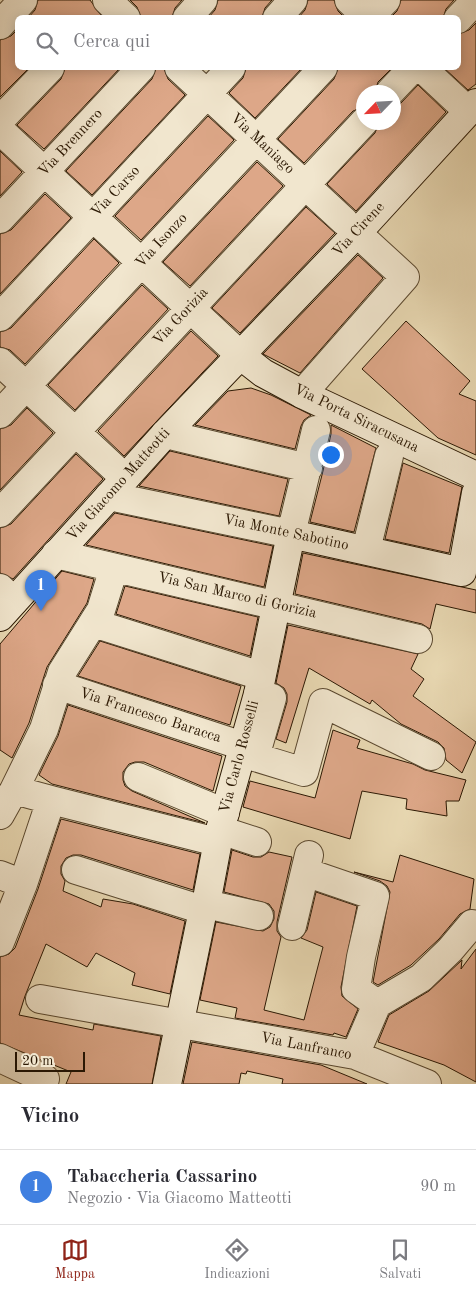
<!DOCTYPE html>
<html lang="it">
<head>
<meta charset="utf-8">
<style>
	body { margin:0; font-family:"Old Standard TT",serif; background:#f2f2f3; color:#2b2b33 }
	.compass { position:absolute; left:356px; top:85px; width:45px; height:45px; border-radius:50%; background:#fff; box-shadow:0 2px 12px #0003; rotate:245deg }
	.scale { position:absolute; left:15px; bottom:12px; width:70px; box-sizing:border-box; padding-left:5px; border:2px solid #2b1803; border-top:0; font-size:14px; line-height:18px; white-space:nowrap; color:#2b1803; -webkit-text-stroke:4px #f1e6ce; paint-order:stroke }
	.you { position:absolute; left:330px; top:454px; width:18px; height:18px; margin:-12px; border:4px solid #fff; border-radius:50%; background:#1a73e8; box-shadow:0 0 0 8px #1a73e833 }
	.badge { display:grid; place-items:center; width:32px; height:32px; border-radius:50%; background:#8f2418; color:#fff; font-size:16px; font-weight:700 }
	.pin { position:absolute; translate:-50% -41px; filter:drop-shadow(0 1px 2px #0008) }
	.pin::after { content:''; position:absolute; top:26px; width:18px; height:15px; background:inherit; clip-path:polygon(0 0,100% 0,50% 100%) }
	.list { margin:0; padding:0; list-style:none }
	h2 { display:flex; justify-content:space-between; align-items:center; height:65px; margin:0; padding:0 20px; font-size:21px }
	h2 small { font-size:16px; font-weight:400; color:#7c7c81 }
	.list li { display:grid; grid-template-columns:32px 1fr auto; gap:15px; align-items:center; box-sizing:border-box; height:75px; padding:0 20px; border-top:1px solid #e1e1e2 }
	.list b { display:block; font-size:19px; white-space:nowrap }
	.list p { margin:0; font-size:16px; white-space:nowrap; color:#7c7c81 }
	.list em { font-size:16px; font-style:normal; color:#7c7c81 }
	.icon { flex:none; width:28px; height:28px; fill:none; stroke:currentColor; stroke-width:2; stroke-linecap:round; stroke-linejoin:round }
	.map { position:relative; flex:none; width:476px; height:1084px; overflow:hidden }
	.search { position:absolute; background:#fff; box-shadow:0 2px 12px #0003; left:15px; right:15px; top:15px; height:55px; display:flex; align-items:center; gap:12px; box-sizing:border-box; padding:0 18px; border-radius:8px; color:#7c7c81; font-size:19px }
	.sheet { height:140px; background:#fff }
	nav { display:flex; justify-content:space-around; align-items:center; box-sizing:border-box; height:70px; border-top:1px solid #e1e1e2; background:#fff; font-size:14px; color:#7c7c81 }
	nav a { display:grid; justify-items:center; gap:2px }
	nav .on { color:#8f2418 }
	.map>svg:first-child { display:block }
</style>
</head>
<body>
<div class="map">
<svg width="476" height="1084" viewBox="0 0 476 1084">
	<rect width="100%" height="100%" fill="#e9d9b3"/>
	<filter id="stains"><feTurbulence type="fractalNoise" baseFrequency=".004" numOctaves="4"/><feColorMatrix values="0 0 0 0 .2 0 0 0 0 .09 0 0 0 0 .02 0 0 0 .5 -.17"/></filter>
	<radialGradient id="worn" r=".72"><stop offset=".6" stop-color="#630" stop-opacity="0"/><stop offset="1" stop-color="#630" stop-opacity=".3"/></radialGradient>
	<path fill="#dda788" stroke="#2b1803" d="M38 0H90L103 18H28L35 10Z
		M130 0H182L175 8 172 18H141L137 7Z
		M218 0H272L265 8 262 18H208L215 10Z
		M308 0H334L338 11 345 18H298L305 10Z
		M401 0H454L446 9 443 18H390L397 11Z
		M476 23V84L468 90 444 68H458V34L469 30Z
		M18 29V68H29L0 97V40L11 36Z
		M65 68H120L44 149 17 125 61 79Z
		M156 68H164L168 79 185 95 92 195 66 171 152 79Z
		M246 68H302L255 118 229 93 243 78Z
		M338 68H392L378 82 375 92H364V107L353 111 304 163 278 139 334 79Z
		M418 85 446 112 356 211 327 184 375 133 379 122H394V107L401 103Z
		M208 116 234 140 141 240 115 216Z
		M0 151 22 172 0 196Z
		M257 162 283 186 190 286 163 262Z
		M45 194 71 218 0 294V234L11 230Z
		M306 207 335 233 240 333 212 308Z
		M94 239 119 263 25 364 10 350 0 347V332L11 328Z
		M358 255 383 278 300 373 263 354Z
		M142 285 168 309 75 410 48 385Z
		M406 321 470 381 459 394 476 401V455L438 438 362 369Z
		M191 331 218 356 124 456 98 431Z
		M251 388 271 395 311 415 304 420 301 426 295 449 195 425 228 391Z
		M27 408 53 433 0 490V429L11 425Z
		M331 425 376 448 354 532 310 522 323 471 331 434Z
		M170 451 288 479 279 516 139 486Z
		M76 454 103 479 13 579 0 573V528L11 524Z
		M403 463 462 487 449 553 385 539Z
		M115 513 273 546 264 587 86 545Z
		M303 553 476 590V613L436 604 430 629 422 624 295 594Z
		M62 571 94 579 87 603 47 667 29 723 12 758 0 750V644Z
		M125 586 258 617 250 656 116 614Z
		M288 625 418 654 411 669 424 679 413 696 476 742 462 773 446 760 444 748 438 742 401 724 372 700 370 704 309 668 286 743 276 739 287 702V694L284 688 276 683Z
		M100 641 241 686 230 725 78 676Z
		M68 705 222 756 213 791 144 762H135L129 764 123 772V780L125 786 132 791 205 823 52 784 39 775 58 736Z
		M333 730 360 740 357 748 413 764 425 770 466 780 459 801H446L447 816 406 809 407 799 362 791 350 839 243 807 250 781 315 798Z
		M61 819 200 854 193 890 81 855H73L66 858 61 866V874L65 881 63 891 101 907 103 899 133 904 185 921 170 994 132 985 135 973 96 953 87 967 46 944 25 996 19 1015 93 1030 94 1024 161 1036 152 1084H66L71 1072 0 1043V957L9 954 15 948 38 889Z
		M232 850 253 857H261L269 852 292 857 277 922V931L281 937 264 1010 304 1020 323 947 301 938 307 930 316 892 357 906 341 987 342 996 358 1009 346 1037 334 1033 333 1035 235 1018 237 1008 200 1000 216 922 263 931 270 927 274 919V911L269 904 224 892Z
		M400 855 474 879 470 909 460 914 439 939 411 965 378 985 373 982 390 892 387 886 380 881 354 872 393 882Z
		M476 949V1082L444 1065 378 1042 389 1015 429 991 462 960 461 969Z
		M192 1042 321 1065 367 1084H282L283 1079 247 1071 246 1074 241 1073 239 1084H183Z"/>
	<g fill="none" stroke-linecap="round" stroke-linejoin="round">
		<g stroke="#5a482f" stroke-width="30">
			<path id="street" d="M107 0 126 18
				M349 0 368 18
				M381 5 386 0
				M187 18 203 0
				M277 18 293 0
				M458 19 476 0
				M0 25 23 0
				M179 68 344 221
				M422 68 468 111
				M390 92 408 73
				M0 120 50 68
				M0 130 240 355
				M0 219 141 68
				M0 317 231 68
				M0 362 125 478
				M302 394 405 277 357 233
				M0 414 323 68
				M165 434 308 468
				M109 496 291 534 316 430
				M0 513 364 122
				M366 550 389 456
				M56 554 418 639
				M0 588 14 601
				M93 623 261 676
				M57 685 243 746
				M258 694 272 698 255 757 304 772 323 703 431 756
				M138 777 225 813
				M51 800 217 842
				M0 815 14 790
				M220 830 257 842
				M76 870 203 910
				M305 872 375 896 361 957 356 989 377 1004
				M0 875 23 884
				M206 904 259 916
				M292 926 309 855
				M0 942 23 884 51 800 14 790 44 729 62 672 101 610 114 568
				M40 999 355 1055 427 1084
				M355 1055 377 1004 421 978 450 950 472 924
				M0 1058 45 1079 42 1084"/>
		</g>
		<g stroke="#2b1803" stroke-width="30">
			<path id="secondary" d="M240 355 263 373 302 394 476 476
				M0 617 165 434 357 233 476 103
				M167 1084 203 910 206 904 220 830 258 694 291 534 462 572 476 493"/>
		</g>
		<use href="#street" stroke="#f1e6ce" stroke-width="28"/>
		<use href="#secondary" stroke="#f1e6ce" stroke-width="28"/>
	</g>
	<g text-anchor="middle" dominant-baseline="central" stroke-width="4.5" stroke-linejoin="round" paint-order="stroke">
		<g font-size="15" fill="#2b1803" stroke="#f1e6ce">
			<text transform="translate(71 143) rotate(-47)">Via Brennero</text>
			<text transform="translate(262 144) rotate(43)">Via Maniago</text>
			<text transform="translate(116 192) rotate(-47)">Via Carso</text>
			<text transform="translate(359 230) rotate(-47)">Via Cirene</text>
			<text transform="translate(162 241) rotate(-47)">Via Isonzo</text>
			<text transform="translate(181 317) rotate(-47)">Via Gorizia</text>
			<text transform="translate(356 419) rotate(26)">Via Porta Siracusana</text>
			<text transform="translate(119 485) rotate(-48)">Via Giacomo Matteotti</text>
			<text transform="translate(286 533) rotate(12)">Via Monte Sabotino</text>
			<text transform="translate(237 596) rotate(13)">Via San Marco di Gorizia</text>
			<text transform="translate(150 716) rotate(18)">Via Francesco Baracca</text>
			<text transform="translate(240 757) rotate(-75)">Via Carlo Rosselli</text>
			<text transform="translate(306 1047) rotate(11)">Via Lanfranco</text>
		</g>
	</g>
	<rect width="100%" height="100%" filter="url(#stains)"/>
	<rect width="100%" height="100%" fill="url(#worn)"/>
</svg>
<svg class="compass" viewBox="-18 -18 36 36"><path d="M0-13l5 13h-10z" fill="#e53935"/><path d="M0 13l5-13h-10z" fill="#7c7c81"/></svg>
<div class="scale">20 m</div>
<div class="you"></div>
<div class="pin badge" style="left:41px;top:611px;background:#3f7fe0">1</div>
<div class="search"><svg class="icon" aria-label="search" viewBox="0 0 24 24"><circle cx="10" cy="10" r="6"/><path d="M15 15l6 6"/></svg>Cerca qui</div>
</div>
<section class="sheet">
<h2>Vicino<small></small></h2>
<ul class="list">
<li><span class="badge" style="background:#3f7fe0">1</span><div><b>Tabaccheria Cassarino</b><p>Negozio · Via Giacomo Matteotti</p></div><em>90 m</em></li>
</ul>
</section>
<nav>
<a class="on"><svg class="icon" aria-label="map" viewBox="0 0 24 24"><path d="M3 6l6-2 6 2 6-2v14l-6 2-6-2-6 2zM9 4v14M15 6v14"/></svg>Mappa</a>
<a><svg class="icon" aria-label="directions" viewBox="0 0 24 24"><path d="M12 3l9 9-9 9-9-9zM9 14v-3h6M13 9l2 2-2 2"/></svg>Indicazioni</a>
<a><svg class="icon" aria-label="saved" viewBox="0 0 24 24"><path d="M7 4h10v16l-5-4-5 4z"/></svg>Salvati</a>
</nav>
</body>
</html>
